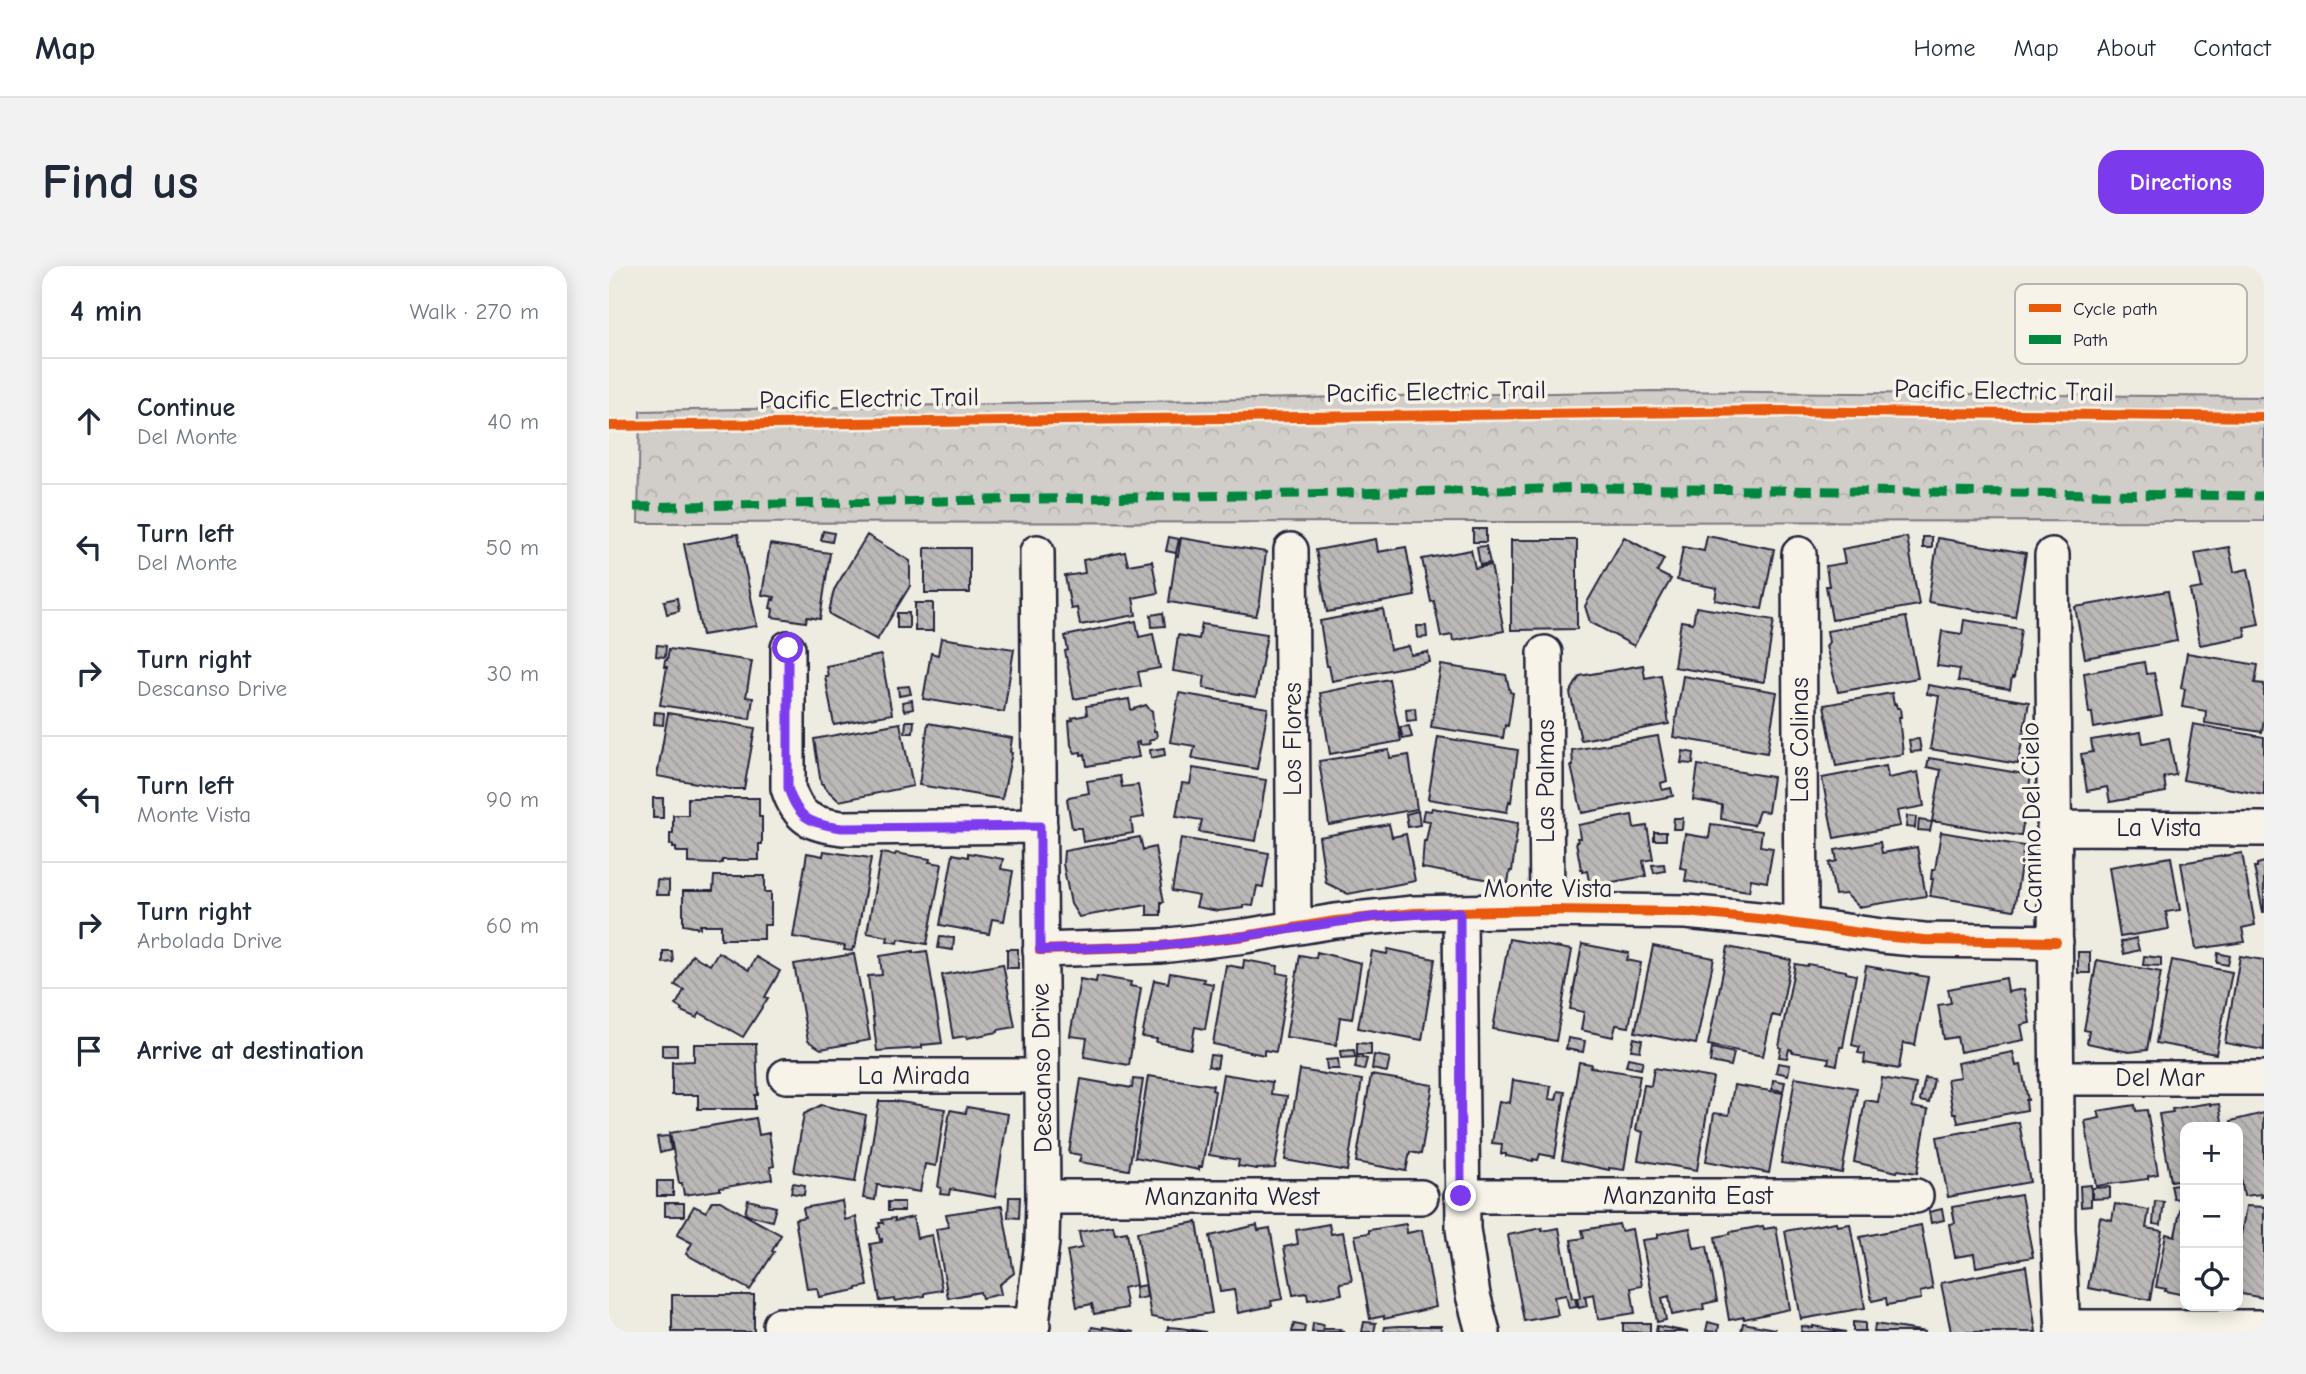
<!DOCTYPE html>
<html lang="en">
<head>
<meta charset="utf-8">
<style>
	body { margin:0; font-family:"Comic Neue",sans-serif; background:#f2f2f3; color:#1f2937 }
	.controls { position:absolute; right:21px; bottom:21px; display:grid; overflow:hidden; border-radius:14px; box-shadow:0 4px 18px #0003 }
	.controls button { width:63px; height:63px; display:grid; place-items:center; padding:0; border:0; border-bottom:2px solid #e0e1e3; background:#fff; color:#1f2937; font:35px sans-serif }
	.stop { position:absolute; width:21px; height:21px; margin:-16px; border:5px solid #7c3aed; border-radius:50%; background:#fff }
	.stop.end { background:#7c3aed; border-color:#fff; box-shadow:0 2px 7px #0008 }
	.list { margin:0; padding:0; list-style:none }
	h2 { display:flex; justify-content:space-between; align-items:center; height:91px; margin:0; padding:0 28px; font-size:30px }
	h2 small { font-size:23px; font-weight:400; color:#747a83 }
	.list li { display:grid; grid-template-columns:46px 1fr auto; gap:21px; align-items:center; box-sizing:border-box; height:126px; padding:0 28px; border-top:2px solid #e0e1e3 }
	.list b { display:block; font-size:26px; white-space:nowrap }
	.list p { margin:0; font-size:23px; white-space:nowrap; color:#747a83 }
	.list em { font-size:23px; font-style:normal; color:#747a83 }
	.icon { flex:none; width:38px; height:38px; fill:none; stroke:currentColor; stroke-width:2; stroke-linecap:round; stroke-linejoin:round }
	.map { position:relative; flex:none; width:1655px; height:1066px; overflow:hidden; border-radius:21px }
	header { display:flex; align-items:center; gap:42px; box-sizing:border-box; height:98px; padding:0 35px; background:#fff; border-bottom:2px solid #e0e1e3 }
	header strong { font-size:33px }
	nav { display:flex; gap:38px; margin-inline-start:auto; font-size:24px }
	.intro { display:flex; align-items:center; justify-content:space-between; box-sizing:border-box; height:168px; padding:0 42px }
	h1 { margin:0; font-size:49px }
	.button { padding:18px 32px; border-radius:21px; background:#7c3aed; color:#fff; font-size:24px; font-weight:700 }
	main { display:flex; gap:42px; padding:0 42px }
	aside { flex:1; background:#fff; border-radius:21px; box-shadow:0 4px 18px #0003 }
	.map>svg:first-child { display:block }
</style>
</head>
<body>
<header>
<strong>Map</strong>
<nav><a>Home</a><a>Map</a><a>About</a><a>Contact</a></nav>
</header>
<div class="intro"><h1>Find us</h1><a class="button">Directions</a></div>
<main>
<aside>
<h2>4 min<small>Walk · 270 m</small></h2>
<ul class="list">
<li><svg class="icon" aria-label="ahead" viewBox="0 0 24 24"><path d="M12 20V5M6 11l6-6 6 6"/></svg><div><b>Continue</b><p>Del Monte</p></div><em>40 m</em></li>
<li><svg class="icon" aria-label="left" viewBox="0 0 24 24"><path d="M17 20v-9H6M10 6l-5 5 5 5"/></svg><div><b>Turn left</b><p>Del Monte</p></div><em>50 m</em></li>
<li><svg class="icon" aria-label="right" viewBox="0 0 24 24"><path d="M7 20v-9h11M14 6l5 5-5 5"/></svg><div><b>Turn right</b><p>Descanso Drive</p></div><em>30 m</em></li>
<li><svg class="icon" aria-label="left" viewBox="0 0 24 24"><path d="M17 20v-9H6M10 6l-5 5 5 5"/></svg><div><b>Turn left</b><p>Monte Vista</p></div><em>90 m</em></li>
<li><svg class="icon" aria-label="right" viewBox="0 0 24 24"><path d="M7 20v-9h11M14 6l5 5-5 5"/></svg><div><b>Turn right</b><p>Arbolada Drive</p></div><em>60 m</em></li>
<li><svg class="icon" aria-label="arrive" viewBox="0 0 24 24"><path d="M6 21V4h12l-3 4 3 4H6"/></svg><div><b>Arrive at destination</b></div></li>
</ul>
</aside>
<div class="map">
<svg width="1655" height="1066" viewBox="0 0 1655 1066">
	<defs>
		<pattern id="forest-crowns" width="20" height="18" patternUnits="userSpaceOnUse" patternTransform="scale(1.75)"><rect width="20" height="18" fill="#d1cdc9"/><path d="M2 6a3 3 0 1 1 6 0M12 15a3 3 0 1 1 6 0" fill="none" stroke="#b3b0ae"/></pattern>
		<pattern id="building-back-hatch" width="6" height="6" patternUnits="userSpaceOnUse" patternTransform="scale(1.75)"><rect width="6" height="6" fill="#bbb8b7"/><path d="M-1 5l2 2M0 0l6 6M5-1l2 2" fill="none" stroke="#a09e9e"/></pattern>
	</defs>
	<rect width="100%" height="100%" fill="#eeebe1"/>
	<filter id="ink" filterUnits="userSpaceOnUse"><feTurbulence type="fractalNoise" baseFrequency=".0143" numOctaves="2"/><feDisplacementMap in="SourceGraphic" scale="14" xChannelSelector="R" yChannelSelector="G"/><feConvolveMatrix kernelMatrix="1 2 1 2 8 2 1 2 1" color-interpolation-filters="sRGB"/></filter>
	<g filter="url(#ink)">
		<path fill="url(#forest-crowns)" stroke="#7a7882" stroke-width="2" d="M1045 125 1655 131V255L29 257 31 145Z"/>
		<path fill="url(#building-back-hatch)" stroke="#22223b" stroke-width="2" d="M864 263H877V276H864Z
			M214 265 225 267 223 276 212 274Z
			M129 268 148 360 93 369 75 278Z
			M258 269 301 295V320L268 374 222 349 220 346 225 324Z
			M1098 270 1165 283 1153 343 1106 334 1108 322 1068 314 1074 281 1095 285Z
			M560 271 570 273 567 287 557 285Z
			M1015 271 1055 293 1048 306 1062 313 1025 380 981 356 976 340Z
			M1298 271 1310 339 1223 354 1217 320H1220L1217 300 1236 297 1233 283Z
			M1314 271H1323V282H1314Z
			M572 272 657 286 651 336 647 350 560 336 567 289 569 290Z
			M1329 272 1417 287 1406 351 1319 336Z
			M767 273 769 286 797 281 806 330 718 346 707 284Z
			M902 274H968V363L902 364Z
			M161 278 221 287 211 353 198 351 197 356 163 351 164 343 161 342 163 333 165 334 166 331 153 329Z
			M877 280 881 297 871 299 868 281Z
			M1620 281 1625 306 1639 303 1650 358 1635 361 1637 370 1591 379 1581 324 1593 322 1586 287Z
			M316 282H361V327H316Z
			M862 284 866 302 882 299 895 365 844 375 843 369 832 371 825 335 822 336 813 293Z
			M516 286 519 299 543 295 549 327 524 332 527 349 471 359 468 342 462 343 456 310 476 307 474 294Z
			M1559 325 1568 375 1476 392 1466 341Z
			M68 332 70 345 58 348 55 335Z
			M306 337H324V365H306Z
			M1087 341 1165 354 1155 416 1065 401 1072 355 1084 357Z
			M774 343 781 384 800 380 802 389 819 386 821 396 723 415 720 400H718L711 355Z
			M288 347H300V362H288Z
			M554 347 556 360 543 361 542 349Z
			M1297 351 1309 412 1229 426 1217 380 1220 376 1218 365Z
			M1355 354 1412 363 1405 412 1403 411 1401 423 1349 415 1351 403 1328 400 1333 365 1353 368Z
			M527 355 530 371 544 368 551 402 529 406 532 420 465 433 456 385 459 384 456 370Z
			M593 358 658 368 647 431 594 422 596 410 564 405 569 369 590 373Z
			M808 360H817L818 371 809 372Z
			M332 372 405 383 395 446 314 433 322 387 329 389Z
			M48 379 57 380 56 391 47 390Z
			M60 383 143 395 137 431 144 432 141 453 51 439 58 401H55L56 394H58Z
			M1578 387 1649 399 1646 417 1655 418V453L1653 466 1596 457 1597 445 1573 441 1576 423 1572 422Z
			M272 389 283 448 225 459 216 410H219L217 400Z
			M1535 396 1537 408 1545 407 1553 449 1485 462 1483 447H1480L1475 407Z
			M832 399 897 409 901 426 904 427 899 460 896 459 894 472 822 461Z
			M1034 399 1036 412 1052 409 1060 458 972 474 961 427 971 410Z
			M1074 410 1168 426 1158 487 1064 471Z
			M780 413 792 475 721 488 711 427Z
			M1319 419 1420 436 1409 498 1321 483 1330 430 1318 428Z
			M300 420 302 428 290 430 289 421Z
			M570 427 659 442 648 503 583 492 586 480 561 476Z
			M1283 427 1285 439 1287 438 1288 442H1291L1292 451H1290L1294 488 1227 500 1215 439Z
			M520 433 522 444 537 439 541 444H543L545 465H547L548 471 540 475 541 478 530 479V476L527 477 530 491 478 500 476 488 472 489V486L466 487 462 479 460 455 464 454 463 452 478 449 477 440Z
			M303 434 304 443 295 445 293 436Z
			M806 442 807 454 798 455 797 443Z
			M46 446 55 447 54 459 45 458Z
			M59 447 146 462 135 523H121L48 510Z
			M297 455H305L304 467H296Z
			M291 457 304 520 230 535 215 521 214 518H212L205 473Z
			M319 457 403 472 401 486 403 487 393 533 310 519Z
			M1584 458 1655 471V529L1574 514Z
			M800 460 803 471 794 473 791 461Z
			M1532 466 1534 477 1560 472 1567 509 1555 511 1557 526 1501 536 1498 521 1478 525 1472 488 1484 486 1482 474Z
			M1049 470 1058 515 1052 517 1053 524 1062 522 1064 530 973 547 962 500H964L963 484Z
			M829 471 909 484 902 536 900 535 898 546 819 533Z
			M1310 473 1312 485 1302 486 1300 474Z
			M555 482 556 489 542 492 541 484Z
			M780 484 781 492 800 489 808 543 720 559 710 495Z
			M1074 485 1085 487 1084 498 1072 497Z
			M1320 492 1422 509 1412 570 1323 555 1332 504 1318 501Z
			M1089 499 1164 511 1159 546 1150 545 1145 559 1112 553 1113 539 1084 534Z
			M1277 500 1279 512 1309 506 1315 540 1288 545 1291 560 1225 572 1213 512Z
			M584 502 657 514 647 575 590 566 593 554 567 550 573 517 581 518Z
			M511 510 513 521 529 519 535 551 522 553 524 567 474 576 472 562H463L458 533 460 531 480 527 478 515Z
			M44 532H54V552H44Z
			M79 532H150V551H153V578H150V594H113V597L108 598 79 597V586H67V582H64V579H61V568H64V549H79Z
			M823 542 909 557 903 605H901L899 617 813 602 815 575H817L821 555 813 554 815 544 822 545Z
			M809 545 811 559 799 561 797 548Z
			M1023 549 1025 562 1038 560 1044 593 1034 595 1037 610 981 620 978 605 974 606V603H972L967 576H969L968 572H971L969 559Z
			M1298 550 1307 551 1306 562 1297 561Z
			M1065 552H1074L1073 563H1064Z
			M1310 554 1323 556 1321 565 1309 564Z
			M780 558 783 571 797 568 806 615 739 628 717 617 710 571Z
			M1102 558 1153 565 1151 580 1164 582 1158 616 1142 613 1140 625 1076 615 1078 603 1071 602 1076 568 1100 572Z
			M1045 566H1057V574H1045Z
			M1332 566 1415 580 1405 644 1321 630 1324 613H1322L1323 604H1326Z
			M531 571 534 584 546 581 553 620 552 621 555 636H552V649H538V639L470 651 462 638 454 598 455 585Z
			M572 572 660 587 654 621 648 620 644 640 634 639V642L609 645 587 641 590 630 563 625Z
			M1271 576 1273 587 1308 581 1317 630 1250 641 1237 628 1226 629 1220 597 1228 595 1226 584Z
			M215 585 262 592 246 682 244 681 243 685 235 684 236 680 184 671 198 587 214 590Z
			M272 587 286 589 287 587 321 593 320 596 333 598 318 678 290 673 289 677 278 675 279 671 258 667Z
			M359 587 394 593 392 603 404 605 395 655 383 653 380 668 331 659 344 588 359 591Z
			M1633 587 1646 659 1633 662 1636 676 1587 683 1572 597Z
			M1562 591 1571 644 1557 646 1560 663 1511 671 1500 601Z
			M1655 596V646H1654L1645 601H1648V598Z
			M1055 598 1056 605 1045 607 1043 599Z
			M105 610H156V626H162V659H155V673H112V659H91V662L74 659V625H104Z
			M48 614 60 615V629H47Z
			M331 671 345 672 344 684 329 682Z
			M1527 672 1530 684 1515 688 1512 676Z
			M900 673 963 684 947 775 884 763Z
			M973 678 1020 687 1018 694 1032 697 1020 761 1007 759 1004 771 972 764 975 746 961 743Z
			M1044 680 1105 692 1087 778 1026 766Z
			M1119 681 1182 694 1171 751 1163 749 1154 790 1099 779Z
			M398 683H409V702H398Z
			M779 683 826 693 813 774 749 762 763 685 778 688Z
			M54 685H63L64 696 54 697Z
			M304 685V687L318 685 333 777 313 779V782L268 785 259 710 273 709 271 690Z
			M109 686 140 704 147 691 171 705 156 731 159 732 134 771 91 747 88 752 72 745 73 743 67 739 75 724 66 719 83 689 101 699Z
			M708 686 752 697 743 753 731 751 727 779 677 771 691 689 707 692Z
			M1469 686H1481V707H1469Z
			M1609 687 1621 690 1619 699 1608 697Z
			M245 688 261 774 212 783 199 775 185 698Z
			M1535 690 1552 692V700L1534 699Z
			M1631 690 1655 694V784L1616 777Z
			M635 694 669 700 668 707 680 709 667 786 655 784V789L604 778 617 699 634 702Z
			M1488 694 1552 706 1538 784 1520 786 1478 777 1480 765 1475 764Z
			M1563 694 1623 706 1607 788 1547 777Z
			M394 698 406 761 389 764V766L358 772 357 770 344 772 333 709Z
			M1186 698 1198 700 1199 698 1237 705V707L1247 709 1234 781H1231L1228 799 1219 797 1220 792 1183 786V784L1180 783 1178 792 1170 791 1172 782 1170 781Z
			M1257 700 1319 711 1306 779 1294 777 1290 803 1255 797 1256 788 1249 787 1251 781 1243 779Z
			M561 707 595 713 594 716 604 718 596 763 586 761 582 783 547 776 548 773 533 771 545 714 559 717Z
			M488 710 522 716 521 720 532 722 520 799 475 791 478 772 461 770 471 713 487 716Z
			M1397 712 1399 726 1415 723 1421 757 1412 759 1415 774 1351 786 1348 771 1335 773 1329 739 1342 737 1339 723Z
			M959 772 976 775 974 786 957 783Z
			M1025 772 1033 774 1031 785 1022 784Z
			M748 777 762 778V789H748Z
			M85 778H147L149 829H146V843H89V829H63V796L85 795Z
			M53 779H68V790H53Z
			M1103 782 1125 787 1122 800 1101 796Z
			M745 784 746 791 732 792 731 785Z
			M1404 786 1407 800 1412 799 1419 834H1417L1418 844 1349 857 1347 847H1344L1338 813 1351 811 1348 797Z
			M601 789 610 790 608 802 599 800Z
			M765 789 781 792 778 806 763 803Z
			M748 791 758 793 755 804 746 802Z
			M1019 792 1034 795 1032 803 1017 800Z
			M729 793 730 803H718L717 794Z
			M970 796 982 798 981 801 1031 809 1015 904 1000 902V904L953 894Z
			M1169 797 1181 799 1179 809 1167 806Z
			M1045 802 1104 812 1088 904 1029 894 1034 866 1027 864 1035 819 1042 820Z
			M691 804 753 814 738 905 676 894Z
			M614 808 663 816 662 828 678 830 666 902 648 903 629 900 630 894 600 889Z
			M762 809 824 819 812 888 801 886 797 905 747 896Z
			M539 810 604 819 603 824 606 825 593 901H590V904L526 891Z
			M1186 811 1248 822 1233 907 1172 897Z
			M1273 812 1307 818 1303 841 1319 844 1308 907 1289 904 1288 906 1245 896 1256 834 1269 836Z
			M1316 812 1325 813 1320 837 1311 835Z
			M472 813 523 822 524 813 534 814 520 904 470 896 472 889 460 887Z
			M904 814 942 820 940 833 947 834 949 825 956 826 946 891 931 888 929 894 924 893V895L897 890V888H892L893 878 883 877 890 835 901 837Z
			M1164 814 1176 816 1174 825 1163 823Z
			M1125 819 1174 827 1160 907 1097 895 1105 847 1120 849Z
			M270 835H285L336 843 327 900 316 898 311 926 268 919 266 934 254 932Z
			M1601 837V839L1610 838 1614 861H1576V917L1575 913 1562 915 1550 848 1564 846 1563 843Z
			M212 839 257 849 246 916 185 906 195 848Z
			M1526 839 1527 845 1538 844 1549 908 1539 910V913L1487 920 1476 855 1491 852 1489 845Z
			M358 841 399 848 386 931 341 923 340 929 331 928 332 922 329 921 341 844 357 847Z
			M1655 847V930L1652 931V928L1635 930 1629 894V861H1623L1622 855Z
			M147 852 150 869 160 867 165 900 161 901 163 913 111 922V924L75 929 73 917H70L61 867Z
			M1410 856 1421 916 1339 931 1328 871Z
			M60 870 62 884 51 887 48 871Z
			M48 915H64V930H48Z
			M184 917 196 919 195 929 182 927Z
			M1569 918 1571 932 1565 933 1562 919Z
			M1482 919V940L1472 941 1471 920Z
			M1501 921V932L1483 933V922Z
			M1412 929 1424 991 1367 1001 1365 988 1346 991 1340 958 1346 957 1343 941Z
			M400 931H411L410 952 399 951Z
			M139 934 167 941 163 955 136 948Z
			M103 935H111L172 969 163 985 165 986 141 1024 77 988 83 977 68 969 85 940 97 946Z
			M233 935 236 954 247 951 259 1020 248 1022V1024L210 1031 208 1022 198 1023 186 953 196 951 194 942Z
			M1546 935 1555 936 1552 959 1544 958Z
			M279 936H295V945H279Z
			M56 937H75V950H56Z
			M1506 938 1540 944 1537 962 1553 965 1541 1034 1479 1022 1491 951 1503 954Z
			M393 940 405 1007 390 1019 392 1028 373 1032 371 1026 339 1032 327 963 340 961 337 948Z
			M1572 940H1576V1029L1556 1025 1557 1023 1547 1021 1557 968 1566 970Z
			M1637 940 1655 941V1032L1632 1028V1026H1629V987Z
			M1333 943 1335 954 1322 957 1320 946Z
			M304 951 308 972 323 969 333 1024 316 1027V1030L286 1035 285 1033 271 1035 261 978 273 976V973L271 974 268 962 271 961 270 957H274L273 954 286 952V955Z
			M588 956 603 1047 559 1054 542 1051 528 966Z
			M1227 956 1228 960 1241 958 1256 1042 1192 1053 1176 965Z
			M720 958 722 968 734 966 743 1015 731 1017 733 1028 699 1034 698 1027 684 1029 675 981 689 978 687 964Z
			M797 958 798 967 813 964 827 1041 775 1053V1050L761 1053 746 969 760 967V964Z
			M1010 958 1012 965 1023 963 1033 1020 1022 1022 1026 1047 989 1053 985 1028 976 1030 978 1040 970 1042 968 1032 972 1031 962 974 975 972 973 964Z
			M648 959 649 964 661 962 674 1033 662 1035 663 1040 629 1047 625 1024 611 1026 601 970Z
			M1312 959 1324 1023 1311 1026 1312 1033 1278 1039 1277 1032 1263 1035 1251 971Z
			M504 960 506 968 518 966 527 1019 514 1022 518 1042 485 1048 483 1038 468 1041 458 985 473 982 470 966Z
			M1154 960 1155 963 1167 961 1181 1043 1135 1053V1051L1120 1054 1106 971 1121 968V966Z
			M933 962V965L950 962 963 1032H966L968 1041 960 1042 957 1029 945 1031 949 1049 915 1055 899 969Z
			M1081 962 1085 982 1098 980 1108 1035 1094 1038 1095 1043 1063 1049 1060 1030 1053 1032 1057 1054 1048 1056 1033 974 1049 972V968Z
			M1417 1000 1427 1066H1342L1332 1017Z
			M536 1019 538 1031 527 1033 526 1021Z
			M63 1029H145V1066H63Z
			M755 1056 767 1057 765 1066H753Z
			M1099 1056 1110 1059 1109 1066 1097 1065Z
			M1244 1056 1256 1057V1065H1244Z
			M704 1057 715 1059 714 1063H731L730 1065 735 1066H703Z
			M1014 1057H1041V1066H1014Z
			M1134 1057 1166 1063V1066H1132Z
			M685 1058 696 1060 695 1066H683Z
			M1266 1058 1317 1066H1265Z
			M790 1060H832V1066H775L776 1061Z
			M1048 1060 1079 1066H1047Z
			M1193 1060 1204 1062V1060L1237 1066H1192Z
			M483 1061 494 1063V1061L526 1066H482Z
			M559 1061 571 1062 597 1066H558Z"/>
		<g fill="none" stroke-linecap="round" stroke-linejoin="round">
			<g stroke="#22223b" stroke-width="38">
				<path id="minor" d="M682 284 685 662
					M1190 288 1192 659
					M1443 289 1449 964 1454 1066
					M179 382V522C189 553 202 558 233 562L431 560
					M936 387 938 644
					M1445 562 1655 563
					M851 646 854 963 864 1029 874 1066
					M431 684 552 680 636 670 726 655 805 647 938 644 1077 646 1159 654 1273 670 1315 674 1447 676
					M177 810H433
					M1447 812H1655
					M852 930H1307
					M434 931H812
					M171 1059H424
					M1453 1061H1655
					M422 1066 433 976 434 931 428 286"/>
			</g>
			<use href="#minor" stroke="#f7f3e8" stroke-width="33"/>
			<path stroke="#00873e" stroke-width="9" stroke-dasharray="18 9" stroke-linecap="butt" d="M25 241 989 222 1655 230"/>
			<g stroke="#f7f3e8" stroke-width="15">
				<path id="cycleway" d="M0 160 1165 145 1655 151
					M431 684 552 680 636 670 726 655 805 647 938 644 1077 646 1159 654 1273 670 1315 674 1447 676"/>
			</g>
			<use href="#cycleway" stroke="#e8590c" stroke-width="10"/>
		</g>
	</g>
	<g fill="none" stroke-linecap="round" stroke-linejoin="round" filter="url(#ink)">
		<path stroke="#7c3aed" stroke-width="9" d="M179 382V522C189 553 202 558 233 562L431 560V684L552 680 636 670 764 651 851 646 852 930"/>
	</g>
	<g text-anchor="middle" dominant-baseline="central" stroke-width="7" stroke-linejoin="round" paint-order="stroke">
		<g font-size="26" fill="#22223b" stroke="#f7f3e8">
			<text transform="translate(1395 125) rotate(1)">Pacific Electric Trail</text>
			<text transform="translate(827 126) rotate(-1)">Pacific Electric Trail</text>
			<text transform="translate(260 133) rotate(-1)">Pacific Electric Trail</text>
			<text transform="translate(684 473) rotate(-90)">Los Flores</text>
			<text transform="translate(1191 474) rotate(-90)">Las Colinas</text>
			<text transform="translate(937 515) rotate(-90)">Las Palmas</text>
			<text transform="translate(1423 552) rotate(-91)">Camino Del Cielo</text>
			<text x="1550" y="562">La Vista</text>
			<text x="939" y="623">Monte Vista</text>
			<text transform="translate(433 802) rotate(-91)">Descanso Drive</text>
			<text x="305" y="810">La Mirada</text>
			<text x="1551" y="812">Del Mar</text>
			<text x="1079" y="930">Manzanita East</text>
			<text x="623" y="931">Manzanita West</text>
		</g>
	</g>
	<rect x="1406" y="18" width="232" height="80" rx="10" fill="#f7f3e8" stroke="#b7b4b4" stroke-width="2"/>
	<rect x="1420" y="38" width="32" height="8" fill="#e8590c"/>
	<rect x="1420" y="69" width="32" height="9" fill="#00873e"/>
	<g font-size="19" fill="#22223b">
		<text x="1464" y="49">Cycle path</text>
		<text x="1464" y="80">Path</text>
	</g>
</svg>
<div class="controls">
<button>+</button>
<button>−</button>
<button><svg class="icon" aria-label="locate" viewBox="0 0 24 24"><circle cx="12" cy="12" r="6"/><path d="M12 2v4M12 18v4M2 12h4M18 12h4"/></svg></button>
</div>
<div class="stop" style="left:179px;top:382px"></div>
<div class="stop end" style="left:852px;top:930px"></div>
</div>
</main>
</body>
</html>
